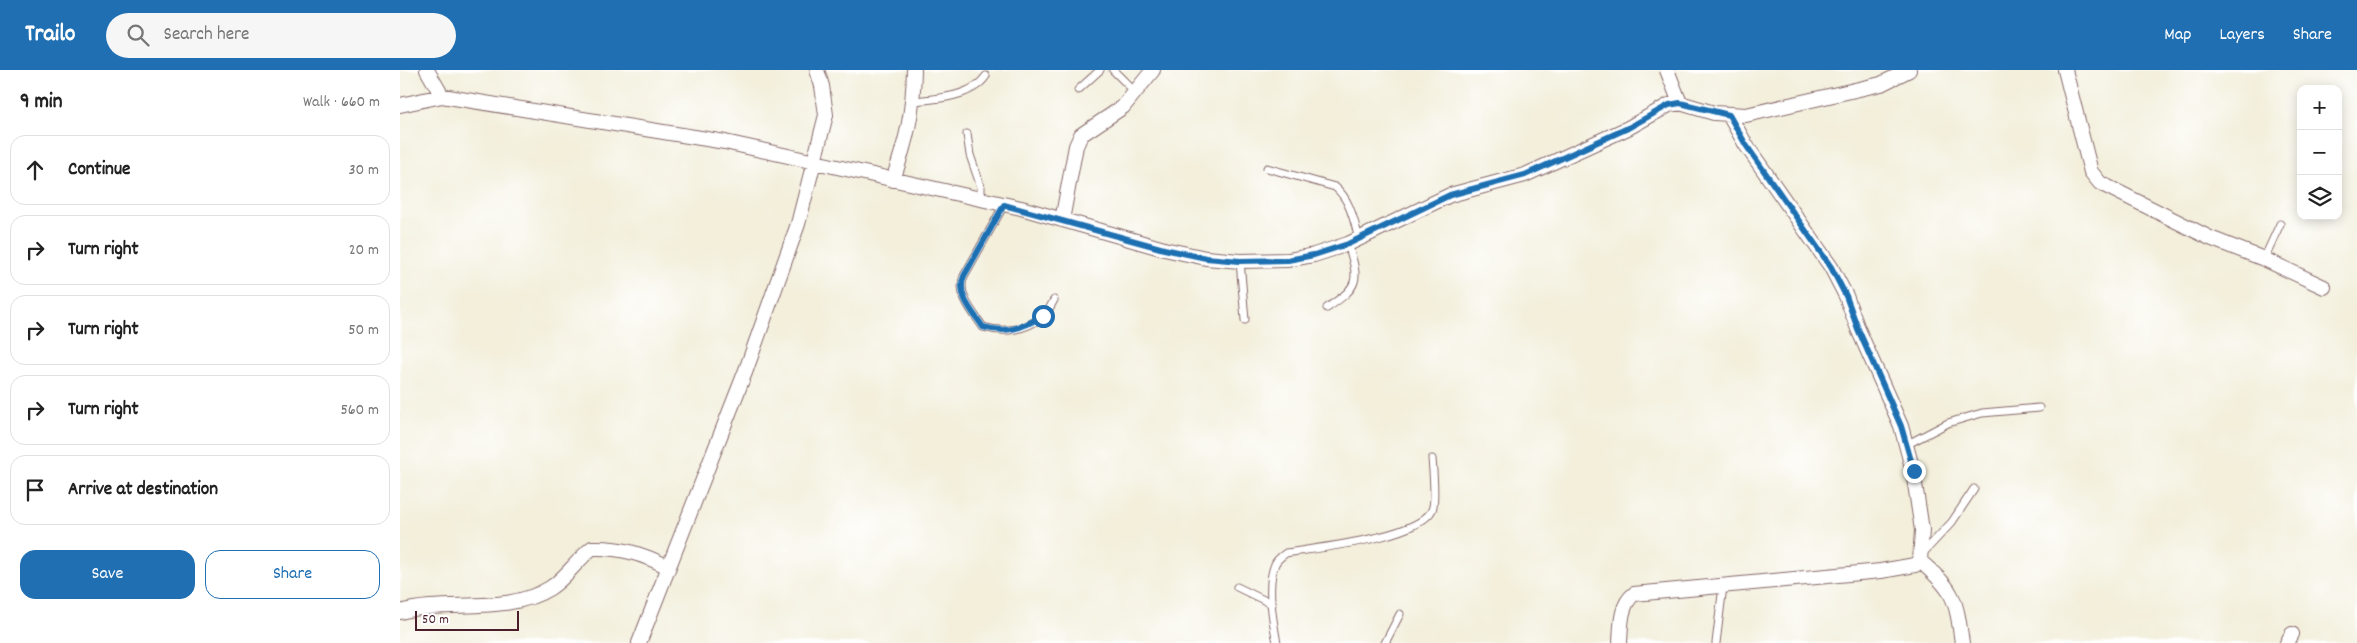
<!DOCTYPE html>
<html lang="en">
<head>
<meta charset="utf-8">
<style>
	body { margin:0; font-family:Dekko,sans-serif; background:#f6f6f6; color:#222 }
	.controls { position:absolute; right:15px; top:15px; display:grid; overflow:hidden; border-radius:10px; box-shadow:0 2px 12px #0003 }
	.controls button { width:45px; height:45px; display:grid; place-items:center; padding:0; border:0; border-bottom:1px solid #e0e0e0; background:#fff; color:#222; font:25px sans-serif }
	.scale { position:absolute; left:15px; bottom:12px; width:104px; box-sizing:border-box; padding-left:5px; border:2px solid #4a1f2b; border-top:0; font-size:14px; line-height:18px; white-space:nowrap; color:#4a1f2b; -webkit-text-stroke:4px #fff; paint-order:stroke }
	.stop { position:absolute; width:15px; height:15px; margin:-11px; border:4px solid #1f6fb2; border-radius:50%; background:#fff }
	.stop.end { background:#1f6fb2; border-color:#fff; box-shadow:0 1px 5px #0008 }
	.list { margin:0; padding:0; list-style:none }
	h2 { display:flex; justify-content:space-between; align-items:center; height:65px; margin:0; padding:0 20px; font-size:21px }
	h2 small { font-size:16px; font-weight:400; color:#767676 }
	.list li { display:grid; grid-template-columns:32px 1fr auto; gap:15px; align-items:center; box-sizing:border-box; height:70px; margin:0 10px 10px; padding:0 10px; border:1px solid #e0e0e0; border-radius:15px }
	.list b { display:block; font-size:19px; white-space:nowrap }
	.list em { font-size:16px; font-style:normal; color:#767676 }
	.actions { display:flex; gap:10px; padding:15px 20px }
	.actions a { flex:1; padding:11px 0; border:1px solid #1f6fb2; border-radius:15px; text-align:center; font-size:18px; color:#1f6fb2 }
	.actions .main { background:#1f6fb2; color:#fff }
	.icon { flex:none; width:28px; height:28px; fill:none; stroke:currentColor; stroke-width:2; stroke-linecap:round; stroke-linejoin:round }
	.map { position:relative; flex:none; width:1957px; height:573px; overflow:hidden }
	header { display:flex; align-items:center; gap:30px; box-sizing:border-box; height:70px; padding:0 25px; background:#1f6fb2; color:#fff }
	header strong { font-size:24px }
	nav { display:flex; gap:28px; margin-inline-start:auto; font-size:18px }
	.search { width:350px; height:45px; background:#f6f6f6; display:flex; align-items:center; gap:12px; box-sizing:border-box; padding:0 18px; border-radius:28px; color:#767676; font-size:19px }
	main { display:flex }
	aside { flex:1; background:#fff }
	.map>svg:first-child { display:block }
</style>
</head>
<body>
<header>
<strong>Trailo</strong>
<div class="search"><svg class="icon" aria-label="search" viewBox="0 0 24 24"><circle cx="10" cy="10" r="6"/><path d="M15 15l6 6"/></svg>Search here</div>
<nav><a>Map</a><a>Layers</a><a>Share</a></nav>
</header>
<main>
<aside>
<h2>9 min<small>Walk · 660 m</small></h2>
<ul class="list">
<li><svg class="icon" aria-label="ahead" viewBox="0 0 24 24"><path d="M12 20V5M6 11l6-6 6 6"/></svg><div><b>Continue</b></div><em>30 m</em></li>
<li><svg class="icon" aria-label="right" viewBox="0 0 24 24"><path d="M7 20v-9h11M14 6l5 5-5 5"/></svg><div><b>Turn right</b></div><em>20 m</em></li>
<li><svg class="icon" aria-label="right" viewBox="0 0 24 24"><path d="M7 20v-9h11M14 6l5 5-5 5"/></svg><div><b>Turn right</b></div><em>50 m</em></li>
<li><svg class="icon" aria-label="right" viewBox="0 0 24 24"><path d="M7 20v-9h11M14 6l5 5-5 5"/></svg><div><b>Turn right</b></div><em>560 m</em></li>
<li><svg class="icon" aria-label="arrive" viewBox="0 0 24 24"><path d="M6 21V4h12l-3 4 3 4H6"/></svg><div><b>Arrive at destination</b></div></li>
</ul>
<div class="actions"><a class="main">Save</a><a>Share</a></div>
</aside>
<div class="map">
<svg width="1957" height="573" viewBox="0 0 1957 573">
	<rect width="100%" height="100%" fill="#fff"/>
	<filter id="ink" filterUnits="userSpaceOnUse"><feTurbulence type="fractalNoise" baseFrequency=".02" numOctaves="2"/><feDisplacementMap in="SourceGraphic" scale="10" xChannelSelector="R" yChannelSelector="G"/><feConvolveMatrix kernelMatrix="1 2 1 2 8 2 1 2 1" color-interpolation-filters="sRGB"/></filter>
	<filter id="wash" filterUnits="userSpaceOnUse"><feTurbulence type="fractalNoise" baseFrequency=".0096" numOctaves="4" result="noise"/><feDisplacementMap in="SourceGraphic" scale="20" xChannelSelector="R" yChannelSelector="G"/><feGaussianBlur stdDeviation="1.12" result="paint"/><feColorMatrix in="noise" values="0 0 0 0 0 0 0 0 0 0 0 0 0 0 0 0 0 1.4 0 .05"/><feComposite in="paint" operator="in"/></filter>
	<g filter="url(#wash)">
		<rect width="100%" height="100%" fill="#f3efdb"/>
	</g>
	<g filter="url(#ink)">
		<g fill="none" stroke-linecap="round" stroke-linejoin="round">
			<g stroke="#856869" stroke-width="9">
				<path id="lane" d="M713 0 735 22
					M678 20 700 0
					M513 31C536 29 572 27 586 6
					M567 64 570 85 581 117V129
					M867 98 935 117C950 129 954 151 959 169
					M604 135 564 206C556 224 573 242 583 257 603 263 626 261 643 246 648 243 651 235 654 230
					M1864 189 1880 154
					M840 191 845 250
					M927 238C959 216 960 212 948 174
					M1506 375 1548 353 1582 343 1639 338
					M1523 483 1552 452 1574 419
					M837 517 872 534
					M877 573C873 552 866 514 875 494 877 489 882 486 886 483 917 478 1018 468 1032 440 1036 431 1033 401 1032 389
					M985 573 1000 544
					M1316 573 1323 516"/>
			</g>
			<g stroke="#856869" stroke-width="16">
				<path id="street" d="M27 0 42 26
					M1267 0 1280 33
					M1665 0 1691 102 1700 113 1810 168 1864 189 1924 217
					M0 35 42 26 325 72 621 138 764 179 806 188 840 191 888 190 914 185 948 174 1050 125 1125 105 1228 58 1269 35 1280 33 1314 43 1346 45 1481 14 1509 0
					M493 110C507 69 513 44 514 0
					M662 150 676 76 681 65 723 37 753 0
					M1520 491C1555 521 1556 529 1562 573
					M0 542C48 529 107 545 150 518 166 508 177 490 192 478 220 477 243 484 268 497
					M239 573 346 300 398 154 426 45 422 16 417 0
					M1220 573C1221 556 1220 535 1234 524L1481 501 1515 495 1520 491 1522 460 1513 401 1501 356 1458 259 1446 226 1431 197 1346 75 1329 45
					M1887 573 1892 564"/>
			</g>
			<use href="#lane" stroke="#fff" stroke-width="7"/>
			<use href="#street" stroke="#fff" stroke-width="14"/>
		</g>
	</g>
	<g fill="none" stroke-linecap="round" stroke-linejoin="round" filter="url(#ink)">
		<path stroke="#1f6fb2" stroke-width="6" d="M643 246C621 258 608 264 583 257 573 242 556 225 564 206L604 135 764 179 806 188 840 191 888 190 914 185 948 174 1050 125 1125 105 1228 58 1269 35 1280 33 1329 45 1346 75 1431 197 1446 226 1458 259 1501 356 1514 401"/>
	</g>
</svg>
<div class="controls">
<button>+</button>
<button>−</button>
<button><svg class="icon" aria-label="layers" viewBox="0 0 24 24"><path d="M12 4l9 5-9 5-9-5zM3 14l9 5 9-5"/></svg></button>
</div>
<div class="scale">50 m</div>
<div class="stop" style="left:643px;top:246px"></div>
<div class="stop end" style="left:1514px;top:401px"></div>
</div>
</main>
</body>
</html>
